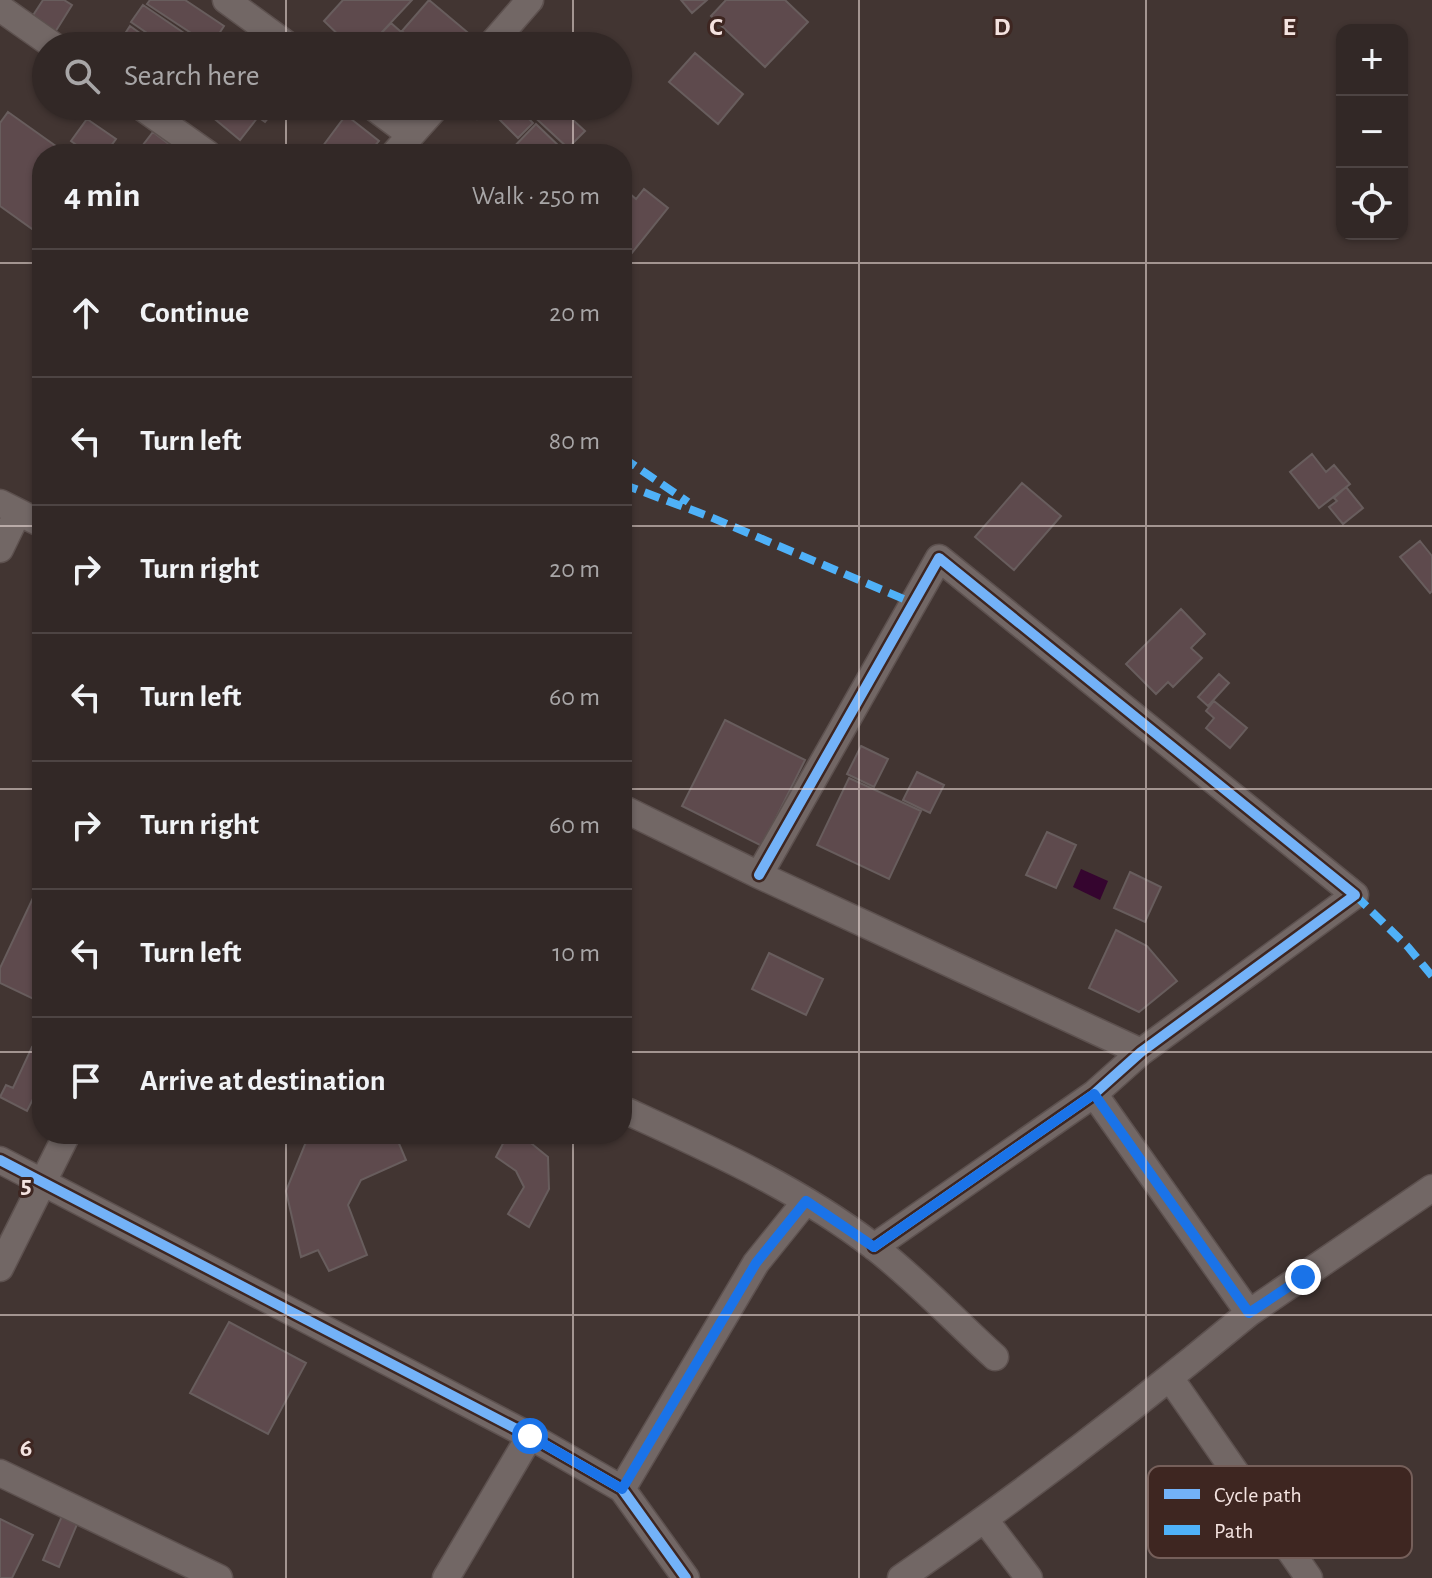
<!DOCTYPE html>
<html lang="en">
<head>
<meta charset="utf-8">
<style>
	body { margin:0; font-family:"Alegreya Sans",sans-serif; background:#3d3432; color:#f1f3f6 }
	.controls { position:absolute; right:24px; top:24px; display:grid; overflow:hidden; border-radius:16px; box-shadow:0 2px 6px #0004 }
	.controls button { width:72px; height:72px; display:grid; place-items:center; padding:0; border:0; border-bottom:2px solid #4d4443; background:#322826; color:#f1f3f6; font:40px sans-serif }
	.stop { position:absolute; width:24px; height:24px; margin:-18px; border:6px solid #1a73e8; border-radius:50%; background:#fff }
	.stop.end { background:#1a73e8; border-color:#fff; box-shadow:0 2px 8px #0008 }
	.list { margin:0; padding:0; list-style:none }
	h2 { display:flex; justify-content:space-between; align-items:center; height:104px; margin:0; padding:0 32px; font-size:34px }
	h2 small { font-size:26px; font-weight:400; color:#a8a6a7 }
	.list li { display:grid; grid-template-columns:52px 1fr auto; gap:24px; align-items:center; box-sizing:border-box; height:128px; padding:0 32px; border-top:2px solid #4d4443 }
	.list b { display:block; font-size:30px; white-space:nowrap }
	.list em { font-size:26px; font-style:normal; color:#a8a6a7 }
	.icon { flex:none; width:44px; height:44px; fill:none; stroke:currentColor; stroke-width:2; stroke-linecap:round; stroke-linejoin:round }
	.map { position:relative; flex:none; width:1432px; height:1578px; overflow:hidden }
	.search { position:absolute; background:#322826; box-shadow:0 2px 6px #0004; left:32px; top:32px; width:600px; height:88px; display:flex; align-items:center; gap:20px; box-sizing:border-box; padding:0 28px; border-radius:44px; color:#a8a6a7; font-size:30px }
	.panel { position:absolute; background:#322826; box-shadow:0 2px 6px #0004; left:32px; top:144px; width:600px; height:1000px; border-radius:32px }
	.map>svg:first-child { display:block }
</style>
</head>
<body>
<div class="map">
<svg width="1432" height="1578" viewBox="0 0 1432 1578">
	<rect width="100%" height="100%" fill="#423532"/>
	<path fill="#35052f" d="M1081 869 1108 881 1100 900 1073 887Z"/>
	<path fill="#5e4a4d" stroke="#685d5d" stroke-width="2" d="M43 0H64L72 5 54 34 30 20Z
		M150 0H185L224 26 211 46 147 4Z
		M343 0H412L369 46H350L324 21Z
		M429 0 479 42 475 46H419L402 31Z
		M681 0H707L692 13Z
		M726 0H785L808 22 765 67 711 16Z
		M143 5 203 46H166L131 22Z
		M391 23 417 46H369Z
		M130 26 158 46H117Z
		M695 53 743 94 718 124 669 82Z
		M199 106H278L265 122 258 117 240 140Z
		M464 106H505L518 119 523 113 533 123 518 138 488 108 477 119Z
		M533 106H558L585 131 568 148 528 111Z
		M8 112 67 154H42V221L35 231 0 206V123Z
		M346 115 379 141 368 154H317Z
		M87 119 116 139 105 154H89L71 141Z
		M536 124 563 150 558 154H507Z
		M153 132 174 148 170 154H136Z
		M622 187 636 199 644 189 668 208 631 254 622 247V236L630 227 622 223Z
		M1312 454 1326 472 1334 465 1350 484 1319 508 1290 472Z
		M1022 483 1061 516 1014 570 975 537Z
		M1346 487 1363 508 1343 524 1329 507 1337 501 1334 498Z
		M1420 541 1432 556V591L1430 593 1400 557Z
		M1181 609 1205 634 1191 648 1202 658 1173 687 1168 682 1156 694 1126 664Z
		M1219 674 1229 683 1208 706 1198 697Z
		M1214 701 1247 728 1230 748 1206 728 1214 718 1206 711Z
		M725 720 805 760 762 846 682 806Z
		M861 746 888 759 874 787 847 774Z
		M917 772 944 785 930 813 903 800Z
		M849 778 921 811 889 879 817 845Z
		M1047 832 1076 845 1056 888 1026 875Z
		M1130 872 1161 887 1145 922 1114 908Z
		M40 883H42V1003L0 983V968Z
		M1116 930 1147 946 1177 981 1139 1012 1089 988Z
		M769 953 823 979 806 1015 752 989Z
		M32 1047 42 1052V1081L27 1111 0 1097 6 1085 13 1088Z
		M315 1134H395L406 1160 361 1180 348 1205 367 1255 329 1271 318 1250 301 1257 286 1191 308 1137Z
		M508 1134H517L526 1139 548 1157 549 1189 529 1227 508 1214 524 1187 516 1171 496 1157Z
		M229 1322 306 1363 268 1434 190 1393Z
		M62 1516 78 1522 59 1567 43 1560Z
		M0 1519 33 1535 12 1578H0Z"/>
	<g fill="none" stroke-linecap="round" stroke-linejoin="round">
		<g stroke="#5d514f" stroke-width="29">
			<path id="street" d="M226 0 289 46
				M0 8 54 46
				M490 46 530 0
				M140 106 208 154
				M372 106 411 135
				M394 154 437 106
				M0 503 42 524
				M0 549 18 512
				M622 808 759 875 1141 1052
				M759 875 939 558 1355 895 1141 1052 1094 1094 874 1247
				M622 1109C709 1149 796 1187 873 1246 916 1279 955 1321 995 1357
				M0 1160 530 1436 622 1489 686 1578
				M0 1268 67 1134
				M1249 1313 1432 1188
				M1170 1378 1309 1578
				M0 1473 219 1578
				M622 1489 756 1263 806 1201
				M985 1520 1029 1578
				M446 1578 530 1436
				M901 1578C1021 1495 1137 1406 1249 1313L1094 1094"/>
		</g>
		<use href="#street" stroke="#726765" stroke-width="26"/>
		<path stroke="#4fb1f8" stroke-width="8" stroke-dasharray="16 8" stroke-linecap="butt" d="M622 457 688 502
			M622 484 708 516 913 603
			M1355 895 1408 947 1432 976"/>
		<g stroke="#3e2621" stroke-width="15">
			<path id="cycleway" d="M759 875 939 558 1355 895 1141 1052 1094 1094 874 1247
				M0 1160 530 1436 622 1489 686 1578"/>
		</g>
		<use href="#cycleway" stroke="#73b2f8" stroke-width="10"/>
	</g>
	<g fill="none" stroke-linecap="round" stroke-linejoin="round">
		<path stroke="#1a73e8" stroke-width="10" d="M530 1436 622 1489 756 1263 806 1201 874 1247 1094 1094 1249 1313 1303 1277"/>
	</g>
	<path fill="none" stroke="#f4e3e0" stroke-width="2" stroke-opacity="0.55" d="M286 0V46M573 0V46M859 0V1578M1146 0V1578M286 106V154M573 106V154M0 263H42M622 263H1432M0 526H42M622 526H1432M0 789H42M622 789H1432M0 1052H42M622 1052H1432M286 1134V1578M573 1134V1578M0 1315H1432"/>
	<rect x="1148" y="1466" width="264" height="92" rx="12" fill="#3e2621" stroke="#755f5a" stroke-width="2"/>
	<rect x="1164" y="1489" width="36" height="10" fill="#73b2f8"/>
	<rect x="1164" y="1525" width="36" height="10" fill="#4fb1f8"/>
	<g font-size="22" fill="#f4e3e0">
		<text x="1214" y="1502">Cycle path</text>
		<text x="1214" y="1538">Path</text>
	</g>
	<g font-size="26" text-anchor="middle" font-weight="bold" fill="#f4e3e0" stroke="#3e2621" stroke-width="6" stroke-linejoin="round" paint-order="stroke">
		<text x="716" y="35">C</text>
		<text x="1002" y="35">D</text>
		<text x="1289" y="35">E</text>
		<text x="26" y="1193">5</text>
		<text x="26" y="1456">6</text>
	</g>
</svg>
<div class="controls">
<button>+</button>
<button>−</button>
<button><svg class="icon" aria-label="locate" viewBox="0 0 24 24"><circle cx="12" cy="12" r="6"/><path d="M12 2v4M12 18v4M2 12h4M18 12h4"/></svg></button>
</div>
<div class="stop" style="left:530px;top:1436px"></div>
<div class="stop end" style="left:1303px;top:1277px"></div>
<div class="search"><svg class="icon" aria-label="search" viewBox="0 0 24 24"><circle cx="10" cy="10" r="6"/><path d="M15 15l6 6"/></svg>Search here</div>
<section class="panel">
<h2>4 min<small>Walk · 250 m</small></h2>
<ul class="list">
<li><svg class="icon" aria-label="ahead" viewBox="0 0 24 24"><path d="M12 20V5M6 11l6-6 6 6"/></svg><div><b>Continue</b></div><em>20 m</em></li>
<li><svg class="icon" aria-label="left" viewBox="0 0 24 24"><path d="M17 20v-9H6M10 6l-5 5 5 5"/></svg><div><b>Turn left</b></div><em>80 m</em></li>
<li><svg class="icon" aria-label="right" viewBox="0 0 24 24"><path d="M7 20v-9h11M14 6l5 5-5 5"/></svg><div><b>Turn right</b></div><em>20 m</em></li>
<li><svg class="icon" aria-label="left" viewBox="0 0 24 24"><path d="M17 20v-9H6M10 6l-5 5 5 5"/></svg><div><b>Turn left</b></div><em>60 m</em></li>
<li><svg class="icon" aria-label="right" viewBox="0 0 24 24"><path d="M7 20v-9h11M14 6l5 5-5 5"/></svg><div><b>Turn right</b></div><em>60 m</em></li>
<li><svg class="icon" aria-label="left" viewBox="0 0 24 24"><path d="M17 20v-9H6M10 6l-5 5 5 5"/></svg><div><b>Turn left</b></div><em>10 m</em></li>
<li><svg class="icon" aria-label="arrive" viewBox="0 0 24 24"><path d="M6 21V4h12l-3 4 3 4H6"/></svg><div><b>Arrive at destination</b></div></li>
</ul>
</section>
</div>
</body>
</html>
